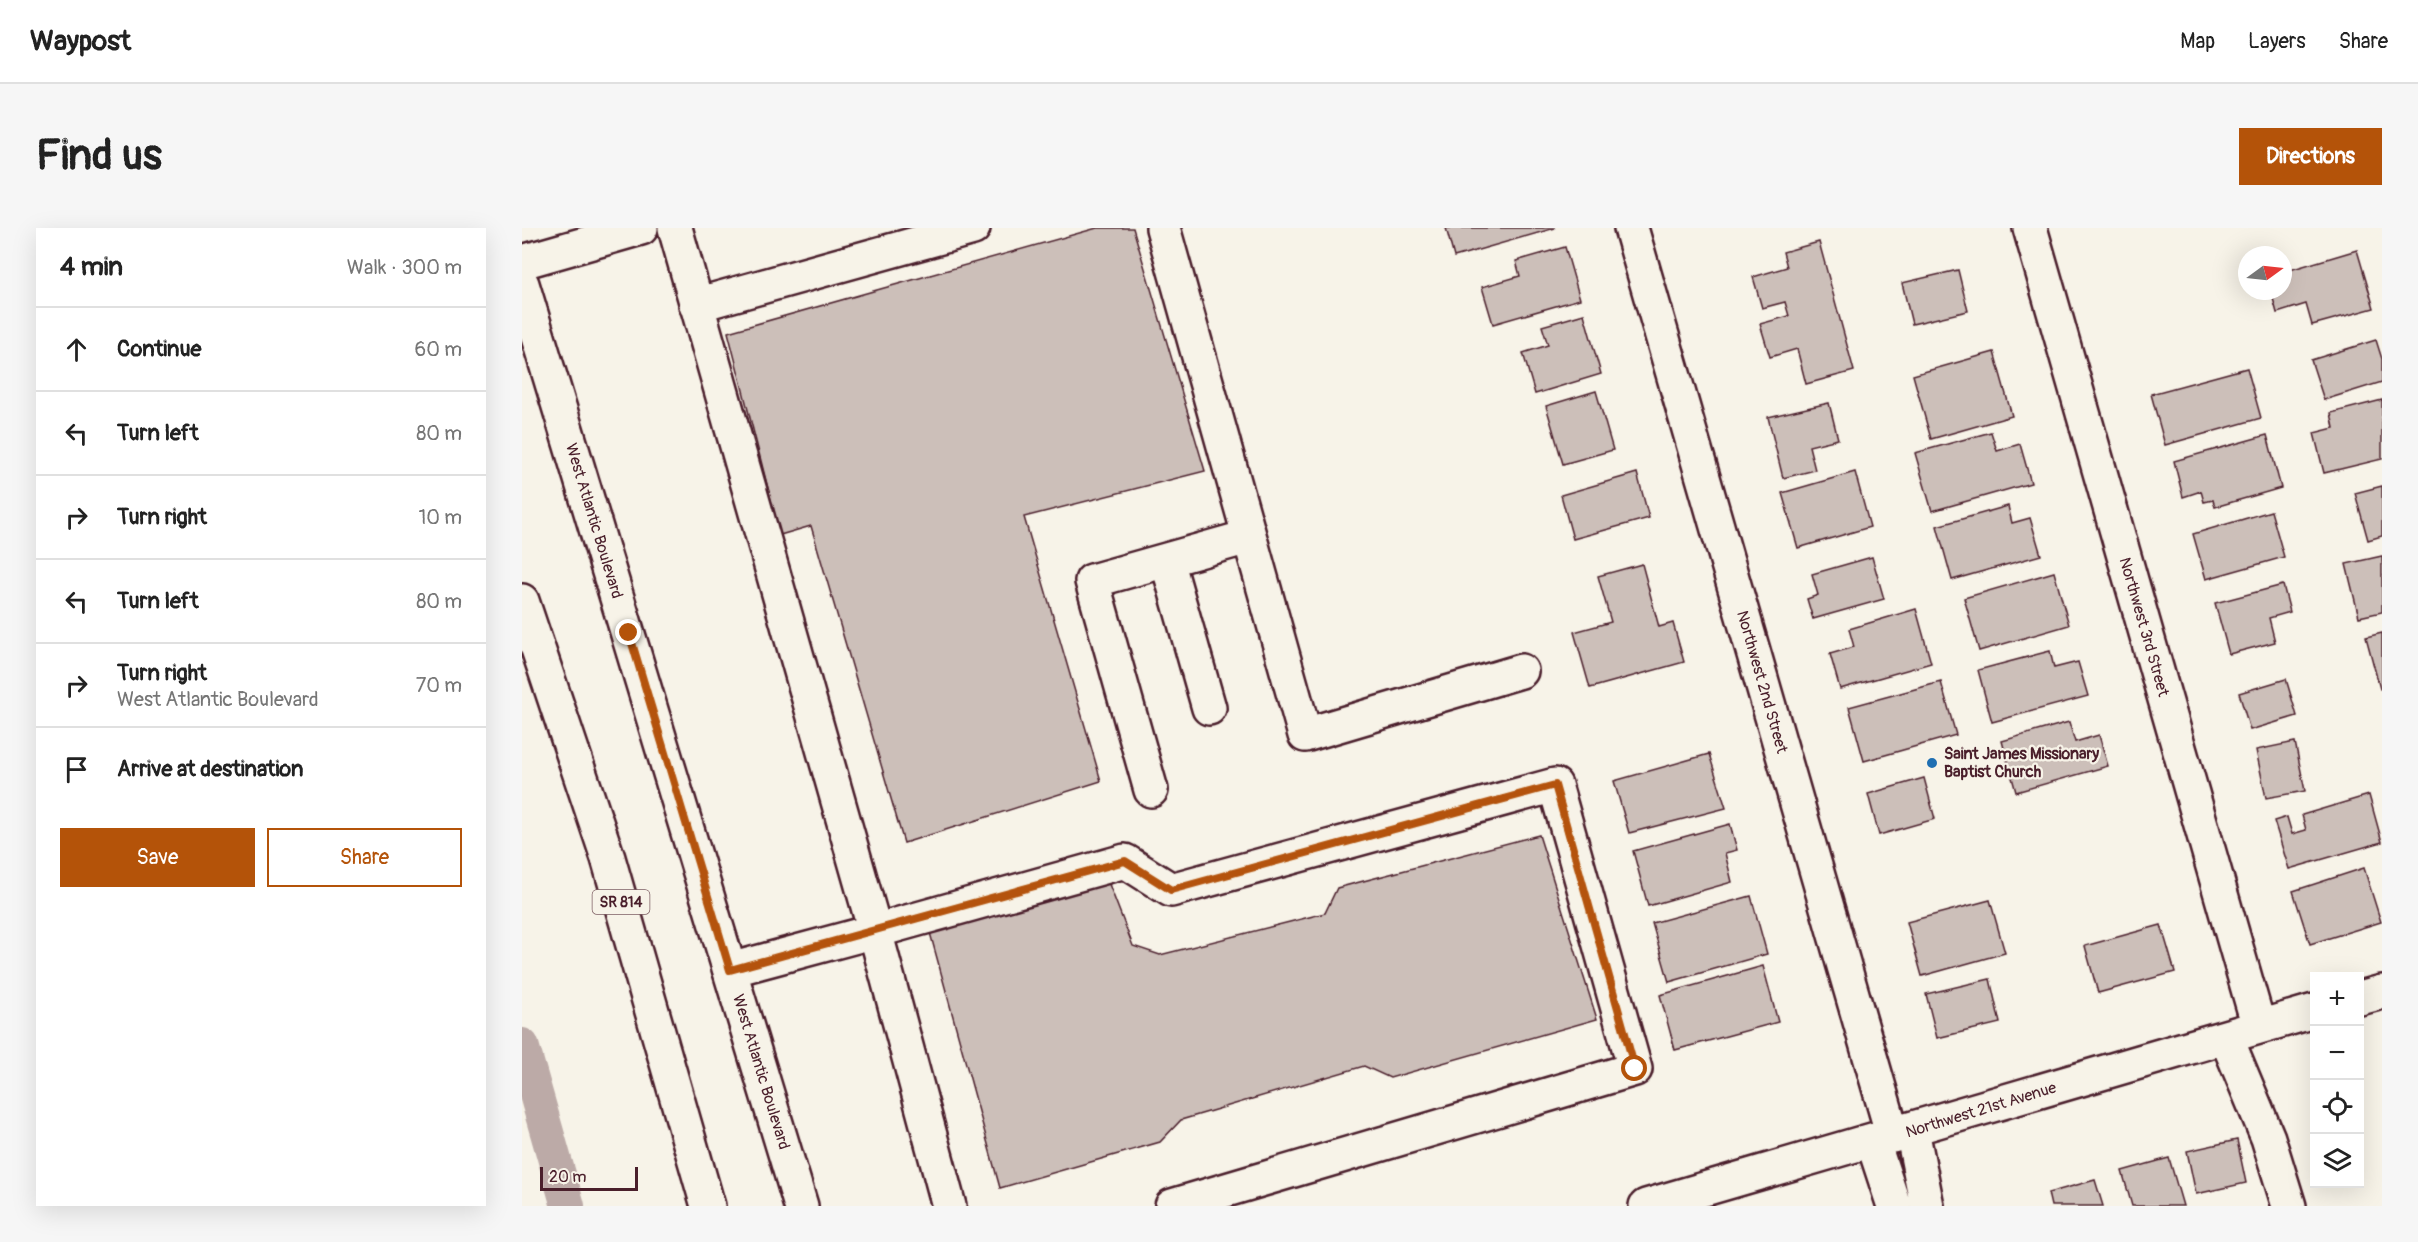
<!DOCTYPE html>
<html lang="en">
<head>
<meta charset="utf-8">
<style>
	body { margin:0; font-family:Pangolin,sans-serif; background:#f6f6f6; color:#222 }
	.controls { position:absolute; right:18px; bottom:18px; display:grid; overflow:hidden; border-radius:0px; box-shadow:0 6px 24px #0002 }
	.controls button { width:54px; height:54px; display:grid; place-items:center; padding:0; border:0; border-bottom:2px solid #e0e0e0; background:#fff; color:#222; font:30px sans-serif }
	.compass { position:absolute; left:1716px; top:18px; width:54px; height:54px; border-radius:50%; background:#fff; box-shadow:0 6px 24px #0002; rotate:75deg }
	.scale { position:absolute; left:18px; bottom:15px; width:98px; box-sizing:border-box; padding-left:6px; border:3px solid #4a1f2b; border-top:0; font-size:16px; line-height:21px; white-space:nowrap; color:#4a1f2b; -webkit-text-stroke:4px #f7f3e8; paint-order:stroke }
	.stop { position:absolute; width:18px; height:18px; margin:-14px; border:4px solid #b45309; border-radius:50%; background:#fff }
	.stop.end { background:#b45309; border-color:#fff; box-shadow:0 2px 6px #0008 }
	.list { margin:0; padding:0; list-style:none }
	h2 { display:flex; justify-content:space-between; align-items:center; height:78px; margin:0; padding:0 24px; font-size:26px }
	h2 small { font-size:20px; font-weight:400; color:#767676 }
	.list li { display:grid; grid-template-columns:39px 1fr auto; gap:18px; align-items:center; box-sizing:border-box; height:84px; padding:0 24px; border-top:2px solid #e0e0e0 }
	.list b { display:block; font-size:22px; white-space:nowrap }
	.list p { margin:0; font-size:20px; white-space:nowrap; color:#767676 }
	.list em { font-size:20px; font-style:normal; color:#767676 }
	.actions { display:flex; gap:12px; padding:18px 24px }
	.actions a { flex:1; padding:14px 0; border:2px solid #b45309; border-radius:0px; text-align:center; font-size:21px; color:#b45309 }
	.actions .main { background:#b45309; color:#fff }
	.icon { flex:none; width:33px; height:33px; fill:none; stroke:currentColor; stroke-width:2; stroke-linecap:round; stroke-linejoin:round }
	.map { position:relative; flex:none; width:1860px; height:978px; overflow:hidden; border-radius:0px }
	header { display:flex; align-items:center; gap:36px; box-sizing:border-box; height:84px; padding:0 30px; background:#fff; border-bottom:2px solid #e0e0e0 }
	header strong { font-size:28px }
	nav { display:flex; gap:33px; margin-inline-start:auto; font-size:21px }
	.intro { display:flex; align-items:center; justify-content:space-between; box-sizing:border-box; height:144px; padding:0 36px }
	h1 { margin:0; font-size:42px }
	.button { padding:15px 27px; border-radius:0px; background:#b45309; color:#fff; font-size:21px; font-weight:700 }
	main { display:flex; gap:36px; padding:0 36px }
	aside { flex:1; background:#fff; border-radius:0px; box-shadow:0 6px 24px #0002 }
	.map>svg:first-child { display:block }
</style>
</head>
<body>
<header>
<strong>Waypost</strong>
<nav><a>Map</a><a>Layers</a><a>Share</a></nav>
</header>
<div class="intro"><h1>Find us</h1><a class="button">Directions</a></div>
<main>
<aside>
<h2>4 min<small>Walk · 300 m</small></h2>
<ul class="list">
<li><svg class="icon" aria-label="ahead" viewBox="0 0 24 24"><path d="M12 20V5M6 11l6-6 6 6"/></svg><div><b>Continue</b></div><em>60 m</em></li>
<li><svg class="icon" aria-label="left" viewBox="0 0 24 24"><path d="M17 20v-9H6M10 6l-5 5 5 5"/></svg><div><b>Turn left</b></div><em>80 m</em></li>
<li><svg class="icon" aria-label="right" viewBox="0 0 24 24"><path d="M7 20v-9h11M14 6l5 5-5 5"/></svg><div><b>Turn right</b></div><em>10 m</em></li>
<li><svg class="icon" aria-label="left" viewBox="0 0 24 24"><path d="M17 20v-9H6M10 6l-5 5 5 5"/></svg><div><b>Turn left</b></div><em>80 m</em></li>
<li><svg class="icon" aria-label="right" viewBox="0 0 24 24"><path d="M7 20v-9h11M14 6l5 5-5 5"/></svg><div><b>Turn right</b><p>West Atlantic Boulevard</p></div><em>70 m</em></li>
<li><svg class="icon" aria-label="arrive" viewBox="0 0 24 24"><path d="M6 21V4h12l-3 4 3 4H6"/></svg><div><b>Arrive at destination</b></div></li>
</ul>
<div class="actions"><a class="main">Save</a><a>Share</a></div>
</aside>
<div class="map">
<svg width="1860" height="978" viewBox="0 0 1860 978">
	<rect width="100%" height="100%" fill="#f7f3e8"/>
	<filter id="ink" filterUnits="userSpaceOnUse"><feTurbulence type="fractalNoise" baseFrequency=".0167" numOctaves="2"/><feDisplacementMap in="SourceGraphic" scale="12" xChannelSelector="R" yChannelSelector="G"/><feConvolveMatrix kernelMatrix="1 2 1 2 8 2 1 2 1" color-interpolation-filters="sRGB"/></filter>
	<g filter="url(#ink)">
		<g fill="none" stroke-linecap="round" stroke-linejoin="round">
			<path stroke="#bcaaa7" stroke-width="34" d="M0 817 46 978"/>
		</g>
		<path fill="#ccbfb9" stroke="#4a1f2b" stroke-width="1.5" d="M575 0H611L683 243 502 289 579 553 382 615 289 298 258 307 206 104Z
			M924 0H1033L932 29Z
			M1297 14 1332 143 1284 156 1275 121 1248 129 1238 96 1267 88 1263 74 1240 80 1231 49 1265 39 1261 24Z
			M1043 19 1058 71 971 96 960 59 998 48 994 33Z
			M1835 22 1852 80 1790 97 1784 76 1755 85 1749 63H1761V44Z
			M1436 42 1446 83 1390 96 1380 55Z
			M1062 86 1079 146 1013 166 1001 125 1026 117 1020 98Z
			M1854 112 1860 131V154L1802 172 1789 132Z
			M1472 124 1490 188 1409 211 1391 147Z
			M1725 140 1739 190 1643 217 1629 166Z
			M1074 163 1091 222 1041 236 1024 178Z
			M1860 172V231L1802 245 1792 205 1812 200 1809 185Z
			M1307 175 1316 211 1287 218 1293 242 1261 250 1246 189Z
			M1469 204 1475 223 1498 216 1509 255 1410 283 1393 225Z
			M1745 207 1759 260 1693 279 1691 272 1682 274 1679 263 1661 269 1652 233Z
			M1333 244 1348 299 1276 320 1260 265Z
			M1115 245 1127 290 1051 311 1039 267Z
			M1860 258V308L1846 312 1833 265Z
			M1486 278 1490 295 1508 290 1519 327 1430 352 1415 298Z
			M1749 283 1762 329 1684 351 1671 306Z
			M1860 328V384L1837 389 1824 336Z
			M1350 329 1362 371 1291 391 1285 371 1296 367 1290 346Z
			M1120 336 1137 399 1151 395 1162 434 1068 460 1052 404 1089 394 1076 348Z
			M1532 344 1547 397 1457 423 1442 370Z
			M1761 357 1768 384 1747 390 1753 414 1707 426 1693 375Z
			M1394 381 1409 435 1318 461 1308 426 1332 419 1327 401Z
			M1860 405V461H1858L1844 409Z
			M1528 423 1532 440 1556 434 1566 468 1470 494 1456 442Z
			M1764 451 1775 488 1728 502 1717 465Z
			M1419 454 1434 507 1342 533 1327 479Z
			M1547 494 1553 514 1577 507 1586 538 1494 564 1480 513Z
			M1773 514 1783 563 1744 570 1734 522Z
			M1187 526 1204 580 1107 605 1092 553Z
			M1402 550 1413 591 1357 607 1346 566Z
			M1847 567 1860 614 1767 641 1752 593 1765 589 1770 606 1784 602 1780 587Z
			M1208 596 1215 622 1203 625 1210 654 1126 678 1111 623Z
			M1017 607 1075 791 868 850 842 838 659 892 638 914 478 960 407 701 585 651 611 718 638 727 803 685 815 660Z
			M1842 640 1859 694 1788 716 1771 663Z
			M1229 668 1245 726 1147 754 1130 695Z
			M1468 672 1483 725 1400 748 1385 694Z
			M1639 697 1653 744 1576 765 1563 718Z
			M1241 738 1256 794 1153 822 1138 767Z
			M1468 751 1478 795 1415 810 1404 766Z
			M1715 912 1724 955 1674 966 1665 923Z
			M1647 930 1661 978H1610L1600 943Z
			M1573 952 1581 978H1529L1526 965Z"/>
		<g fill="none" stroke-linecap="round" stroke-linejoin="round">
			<g stroke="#4a1f2b" stroke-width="38">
				<path id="minor" d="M153 0 353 703 603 633 649 662 1033 557 1113 841 650 978
					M641 0 783 507 999 443
					M1109 0 1371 908
					M1508 0 1737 799
					M0 34 119 0
					M174 77 451 0
					M645 332 687 480
					M629 562 570 353 726 309
					M208 742 353 703 427 978
					M1838 770 1860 764
					M1704 809 1746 910 1767 978
					M1390 902 1405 978
					M1351 914 1372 978
					M1124 978 1792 783"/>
			</g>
			<g stroke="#4a1f2b" stroke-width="38">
				<path id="major" d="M0 56 279 978
					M0 373 86 630 186 978"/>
			</g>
			<use href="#minor" stroke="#f7f3e8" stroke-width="33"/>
			<use href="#major" stroke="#f7f3e8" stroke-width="33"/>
		</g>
	</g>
	<g fill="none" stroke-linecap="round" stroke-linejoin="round" filter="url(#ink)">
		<path stroke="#b45309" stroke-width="8" d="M107 405 208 742 603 633 649 662 1033 557 1113 841"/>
	</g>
	<circle fill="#1f6fb2" stroke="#f7f3e8" stroke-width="2" cx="1410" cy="535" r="6"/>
	<g text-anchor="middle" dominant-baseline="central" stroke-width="4.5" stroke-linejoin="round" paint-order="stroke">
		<rect fill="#f7f3e8" stroke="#7e5f64" stroke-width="1.5" x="70.5" y="662" width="57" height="24" rx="4.5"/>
		<g font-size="15" font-weight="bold" fill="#4a1f2b">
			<text x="99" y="674">SR 814</text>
		</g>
		<g font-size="16" fill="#4a1f2b" stroke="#f7f3e8">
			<text transform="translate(72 293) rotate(73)">West Atlantic Boulevard</text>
			<text transform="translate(1622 399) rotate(74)">Northwest 3rd Street</text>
			<text transform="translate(1240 454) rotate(74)">Northwest 2nd Street</text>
			<text transform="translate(239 844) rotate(73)">West Atlantic Boulevard</text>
			<text transform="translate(1459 882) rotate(-17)">Northwest 21st Avenue</text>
		</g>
		<g font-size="16" font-weight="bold" fill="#4a1f2b" stroke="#f7f3e8" text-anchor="start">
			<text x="1422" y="526">Saint James Missionary<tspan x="1422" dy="18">Baptist Church</tspan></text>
		</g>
	</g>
</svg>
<div class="controls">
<button>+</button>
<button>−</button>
<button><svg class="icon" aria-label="locate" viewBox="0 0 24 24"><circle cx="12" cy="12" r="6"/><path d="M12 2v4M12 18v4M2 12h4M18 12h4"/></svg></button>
<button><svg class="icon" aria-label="layers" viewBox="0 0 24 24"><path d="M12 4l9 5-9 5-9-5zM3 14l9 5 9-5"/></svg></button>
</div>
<svg class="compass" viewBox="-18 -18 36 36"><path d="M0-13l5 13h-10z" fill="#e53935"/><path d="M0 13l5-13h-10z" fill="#767676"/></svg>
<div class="scale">20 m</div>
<div class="stop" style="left:1113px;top:841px"></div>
<div class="stop end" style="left:107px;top:405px"></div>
</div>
</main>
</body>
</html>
